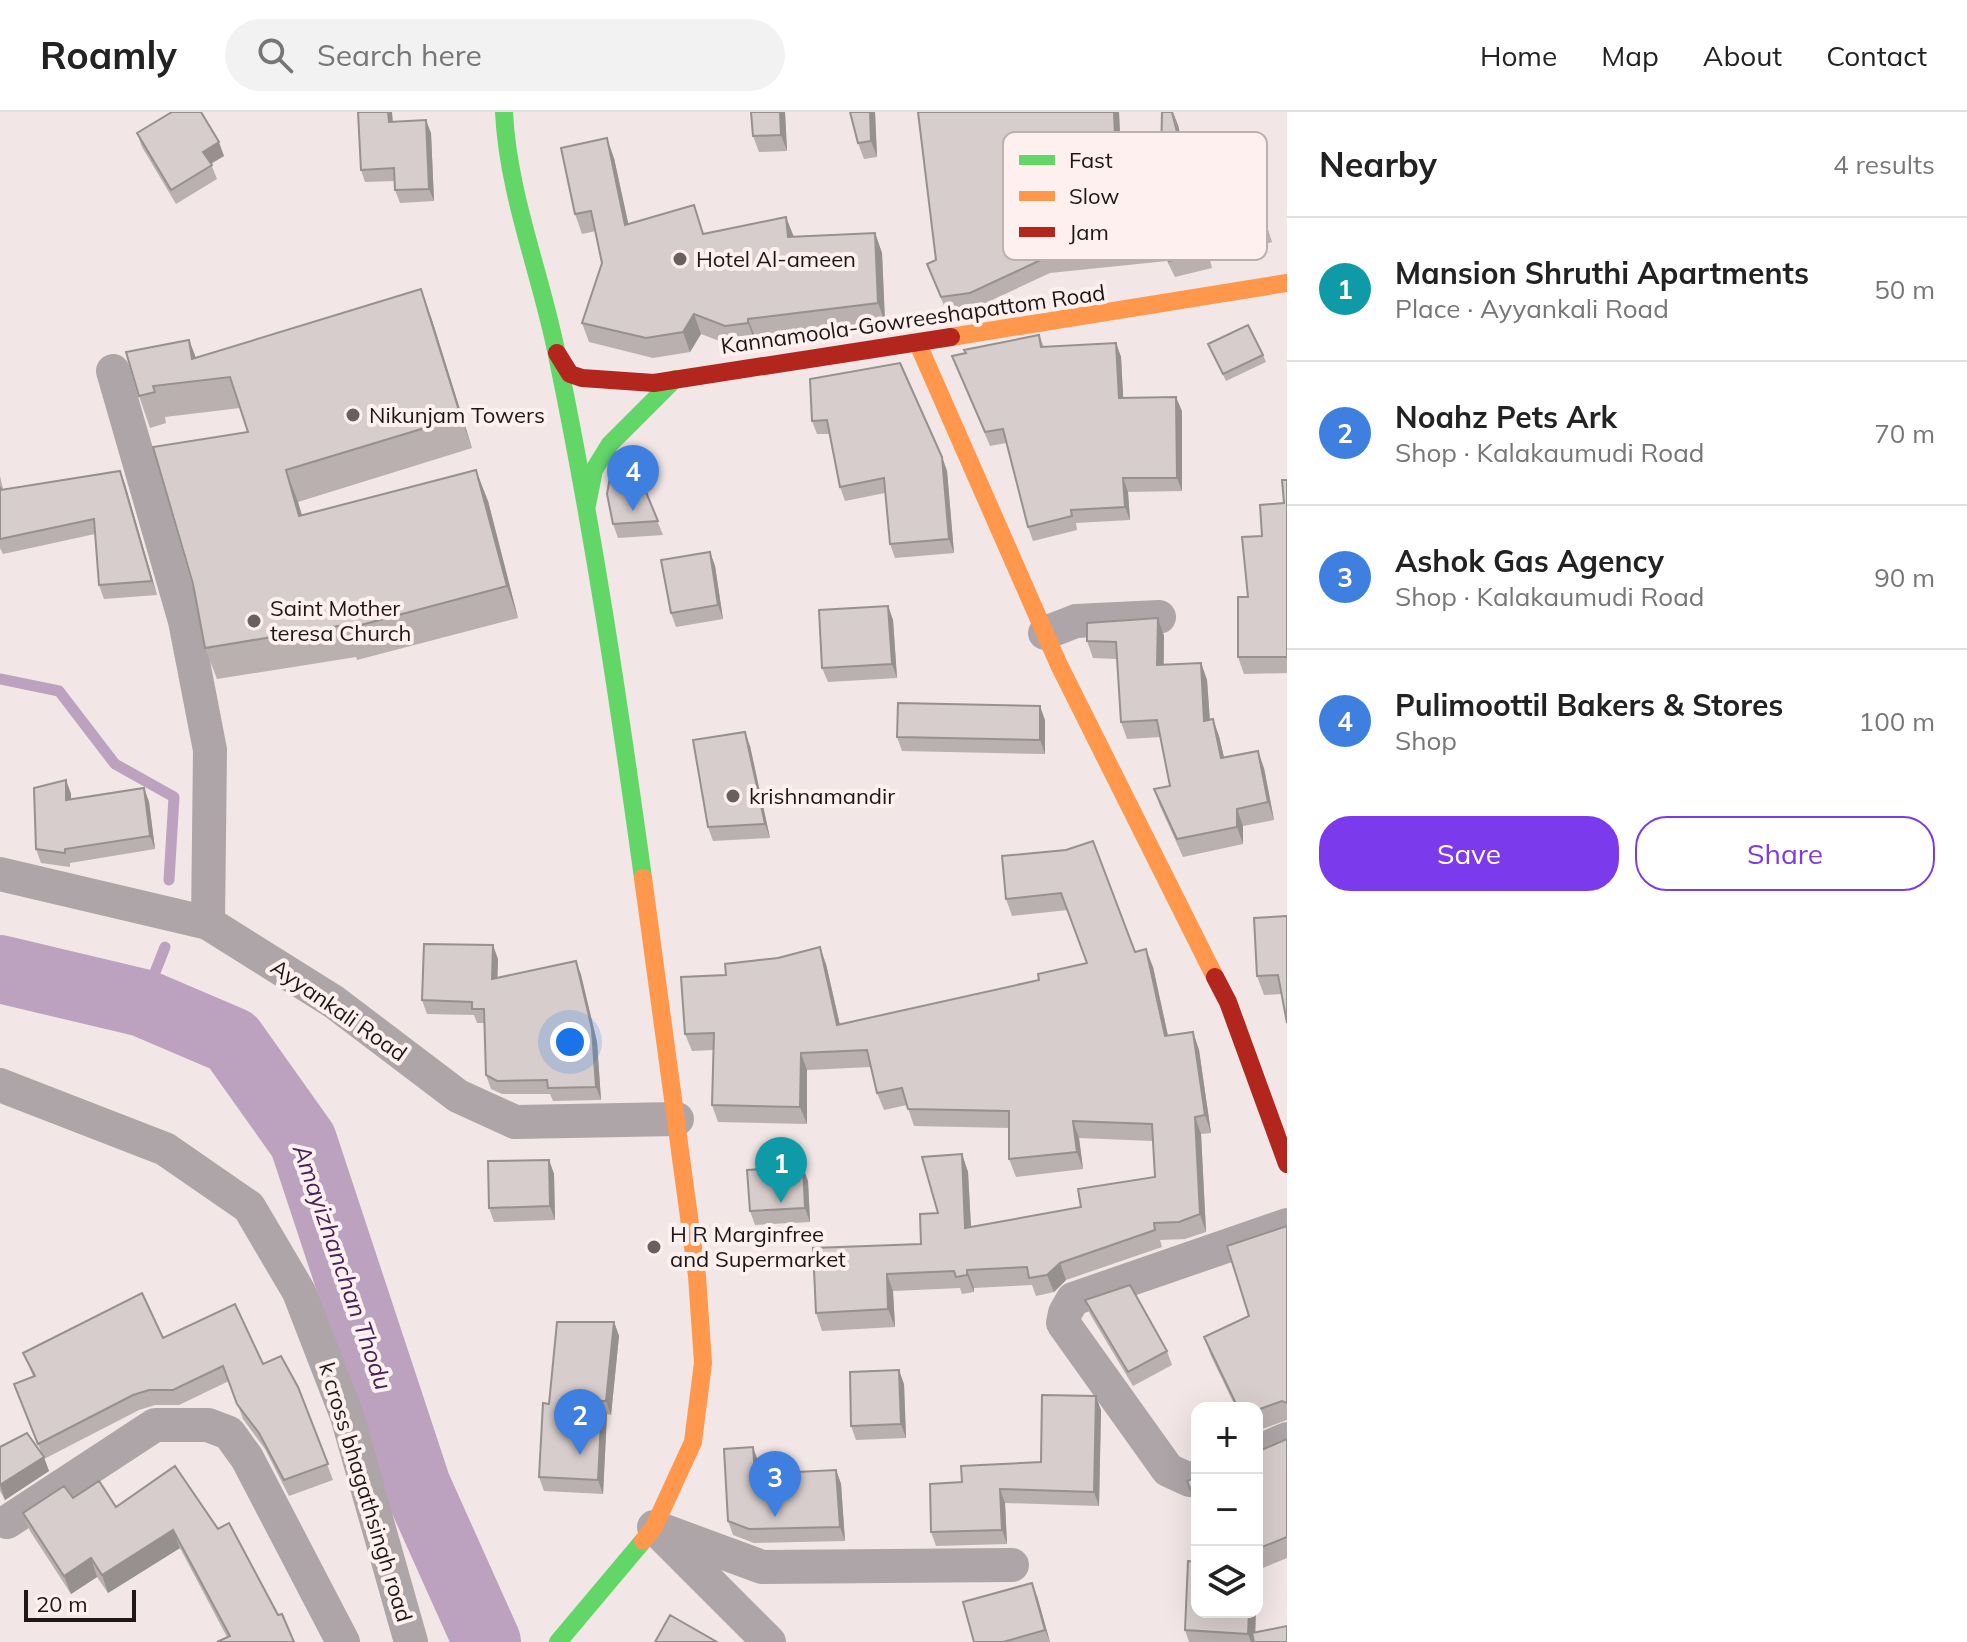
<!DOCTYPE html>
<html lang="en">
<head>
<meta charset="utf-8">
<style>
	body { margin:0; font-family:Mulish,sans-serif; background:#f2f2f2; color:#222 }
	.controls { position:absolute; right:24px; bottom:24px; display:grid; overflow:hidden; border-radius:16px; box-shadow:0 8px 32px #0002 }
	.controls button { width:72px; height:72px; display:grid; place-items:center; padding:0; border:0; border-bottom:2px solid #e0e0e0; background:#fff; color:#222; font:40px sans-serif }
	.scale { position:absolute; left:24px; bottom:20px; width:112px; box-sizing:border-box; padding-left:8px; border:4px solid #1f1717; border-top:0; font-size:22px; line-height:28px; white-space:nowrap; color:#1f1717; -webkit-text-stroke:6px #fff0f0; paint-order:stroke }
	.you { position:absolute; left:570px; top:930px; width:28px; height:28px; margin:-20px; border:6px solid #fff; border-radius:50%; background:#1a73e8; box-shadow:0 0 0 12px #1a73e833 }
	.badge { display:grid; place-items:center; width:52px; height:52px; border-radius:50%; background:#7c3aed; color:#fff; font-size:26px; font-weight:700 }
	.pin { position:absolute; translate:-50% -66px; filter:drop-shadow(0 2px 4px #0008) }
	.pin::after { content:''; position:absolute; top:42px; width:28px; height:24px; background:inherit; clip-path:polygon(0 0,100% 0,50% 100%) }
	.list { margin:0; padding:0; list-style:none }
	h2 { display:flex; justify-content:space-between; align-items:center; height:104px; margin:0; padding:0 32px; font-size:34px }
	h2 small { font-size:26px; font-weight:400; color:#767676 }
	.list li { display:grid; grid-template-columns:52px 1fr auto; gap:24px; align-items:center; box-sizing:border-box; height:144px; padding:0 32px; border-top:2px solid #e0e0e0 }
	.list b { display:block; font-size:30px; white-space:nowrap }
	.list p { margin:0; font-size:26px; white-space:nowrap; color:#767676 }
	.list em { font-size:26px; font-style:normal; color:#767676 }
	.actions { display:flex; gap:16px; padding:24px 32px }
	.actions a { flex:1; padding:18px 0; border:2px solid #7c3aed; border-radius:32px; text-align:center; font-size:28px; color:#7c3aed }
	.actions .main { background:#7c3aed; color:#fff }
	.icon { flex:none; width:44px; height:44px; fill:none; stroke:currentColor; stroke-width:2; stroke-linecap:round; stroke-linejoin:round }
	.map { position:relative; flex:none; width:1287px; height:1530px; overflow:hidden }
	header { display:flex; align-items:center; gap:48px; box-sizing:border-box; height:112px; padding:0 40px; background:#fff; border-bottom:2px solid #e0e0e0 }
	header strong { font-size:38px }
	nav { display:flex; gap:44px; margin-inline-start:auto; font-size:28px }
	.search { width:560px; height:72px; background:#f2f2f2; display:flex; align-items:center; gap:20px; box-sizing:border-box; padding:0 28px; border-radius:44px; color:#767676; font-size:30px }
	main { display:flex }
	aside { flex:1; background:#fff }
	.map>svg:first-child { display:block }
</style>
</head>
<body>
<header>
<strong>Roamly</strong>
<div class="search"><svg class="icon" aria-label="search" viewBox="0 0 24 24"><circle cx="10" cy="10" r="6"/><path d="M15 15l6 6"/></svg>Search here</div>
<nav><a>Home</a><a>Map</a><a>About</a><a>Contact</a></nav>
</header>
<main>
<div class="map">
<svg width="1287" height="1530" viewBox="0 0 1287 1530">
	<rect width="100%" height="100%" fill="#f2e6e6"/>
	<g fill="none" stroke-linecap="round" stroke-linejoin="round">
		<path stroke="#bca2be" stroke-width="11" d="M0 567 59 579 115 652 174 685 169 768
			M143 891 165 835"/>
		<path stroke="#bca2be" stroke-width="68" d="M0 857 143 891 232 929 303 1029 417 1374 487 1530"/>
		<path stroke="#ada5a7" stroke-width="34" d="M113 259 185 509 210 638 208 811
			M1045 521 1076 509 1159 505
			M0 762 208 811 334 890 458 984 515 1010 677 1007
			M0 973 165 1037 249 1095 299 1180 347 1304 411 1530
			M1257 1340 1287 1327
			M1197 1365 1190 1368 1168 1358 1063 1211 1065 1201 1073 1187 1287 1113
			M7 1410 155 1313H208L229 1321 247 1346 343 1530
			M654 1415 762 1455 1012 1453
			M662 1423 769 1530"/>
		<path stroke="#63d668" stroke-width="18" d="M504 0C508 83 541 162 557 243 593 417 619 591 643 766
			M587 393 594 358 610 332 675 267
			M558 1530 643 1429"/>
		<path stroke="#ff974d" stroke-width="18" d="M951 225 1287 171
			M918 232 1059 553 1215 865
			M643 1429 654 1415 693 1330 703 1251 697 1164 643 766"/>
		<path stroke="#b3261e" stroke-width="18" d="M557 241 570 262 582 266 654 271 951 225
			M1215 865 1228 890 1287 1052"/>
	</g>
	<path fill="#b9b0af" d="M752 0H785L787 39 759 40 753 24Z
		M850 0H875L877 45 864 47 858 31Z
		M1119 0 1123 94 1160 93 1178 13 1191 68 1252 67 1272 130 1210 148 1212 156 1175 165 1167 149 1050 161 975 196 947 201 927 152 936 148Z
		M393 10 431 21 434 89 400 91 395 78V69L365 70 361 58Z
		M137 21 224 44 211 52 217 67 176 92 142 35Z
		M614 46 628 112 704 121 794 125 875 121 882 141 885 210 756 227 755 230 733 234 701 222 690 240 653 246 589 230 582 211 602 151 596 119 582 122 575 102Z
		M421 177 432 208 472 336 298 390 302 403 488 389 518 506 357 548 356 545 217 567 205 536 248 320 240 296 165 305 166 311 150 316 139 284 189 228 196 246Z
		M1039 223 1044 235 1116 231 1121 245 1123 286 1182 299V379L1128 380 1130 408 1076 411 1077 418 1033 429 1028 415 1006 331 990 334 952 244Z
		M1208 232 1263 243 1266 250 1226 269Z
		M810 267 942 345 947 359 954 441 895 446 890 432 885 381 845 389 840 375 829 322H817L812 309Z
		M120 359 157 483 104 487 99 473 95 422 3 442 0 436V364L3 377Z
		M638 361 663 423 618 426 613 412Z
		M1287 368V561L1244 562 1238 545 1262 424 1284 391Z
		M710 440 715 454 723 507 676 515 671 501Z
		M888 494 893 508 897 566 828 570 822 556Z
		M1158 506 1164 524V553L1201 551 1207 568 1210 608 1219 624 1224 645 1264 656 1274 708 1243 714V732L1183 745 1160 694 1154 677 1170 674 1161 625 1127 627 1121 610 1117 547 1093 546 1087 529Z
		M1045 608V642L902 639 897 625Z
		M750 634 770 726 713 729 708 715Z
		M66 668 71 682V688L144 676 149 690 155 737 70 751V755L41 751 36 737Z
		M1066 738 1135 840 1153 855 1168 924 1193 920 1199 938 1211 1021 1201 1022 1206 1120 1185 1127 1160 1128 1162 1135 1066 1168 1054 1180 1036 1184 1032 1173 974 1176V1180L962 1182 960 1176 893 1179 895 1215 822 1219 816 1201 921 1132 938 1101 962 1042 968 1060 971 1115 1081 1095 1155 1065 1153 1029 1079 1026 1083 1057 1016 1065 1009 1047V1016L914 1014 907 993 884 998 877 981 871 955 807 958V1012L718 1010 712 993 713 938 692 939 685 922 726 863 826 852 840 913 1039 868 1087 851 1068 798 1012 804 1006 787Z
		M1287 804 1281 882 1264 883 1257 864Z
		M498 847 497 866 576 849 581 863 597 930 601 988 553 989 550 982H502L491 977 486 963 485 911H477L474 903 427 902 422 888Z
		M549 1048 554 1062 555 1108 494 1110 489 1096Z
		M808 1069 810 1110 755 1113 750 1099Z
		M1287 1114V1308L1257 1319V1296H1236L1211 1244 1204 1225 1249 1204Z
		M1085 1188 1167 1239 1172 1253 1133 1274 1090 1202Z
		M614 1210 619 1224 611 1303 607 1302 603 1382 544 1379 539 1365 549 1292Z
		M163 1226 263 1252 298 1275 333 1368 289 1384 265 1337 243 1307 229 1269 179 1293H155L139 1298 44 1347 49 1359 5 1388 0 1379V1335L42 1342 14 1272 33 1264 23 1241Z
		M904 1272 906 1326 856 1328 851 1314Z
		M1101 1298 1099 1394 1005 1391 1007 1432 936 1434 931 1420 962 1370 1041 1350Z
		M1287 1327V1446L1258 1458 1257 1488V1340Z
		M758 1349 759 1362 836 1358 841 1372 845 1429 754 1431 733 1423 728 1409Z
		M175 1354 278 1503 227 1525 180 1436 108 1481 97 1465 71 1482 30 1419 23 1401 73 1386 116 1395Z
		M1037 1484 1050 1530H974Z
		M1185 1518 1256 1520 1287 1530H1189Z"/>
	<path fill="#96908f" d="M388 0H392L394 22 389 10Z
		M780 0H785L787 39 781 23Z
		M870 0H875L877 45 871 29Z
		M1114 0H1119L1124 109 1118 94Z
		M1173 0 1178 13 1195 84 1189 68Z
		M426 8 431 21 434 89 429 77Z
		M607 26 614 46 633 133 625 113Z
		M219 30 224 44 208 53 203 40Z
		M786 105 794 125H788Z
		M875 121 882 141 885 210 878 191Z
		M421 177 432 208 472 336 461 305Z
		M694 202 701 222 690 240 683 220Z
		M748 207 756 227 755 230 748 211Z
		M189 228 201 259 192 247Z
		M1116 231 1121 245 1124 300 1119 286Z
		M1176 285 1182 299V379L1177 366Z
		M942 345 947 359 954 441 949 427Z
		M286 358 298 390 311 435 299 404Z
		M476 358 488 389 518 506 507 474Z
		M120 359 125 372 157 483 152 469Z
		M1123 366 1128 380 1130 408 1125 395Z
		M710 440 715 454 723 507 718 493Z
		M888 494 893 508 897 566 892 552Z
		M1158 506 1164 524 1163 571 1157 553Z
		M1201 551 1207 568 1211 626 1204 609Z
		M1040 594 1045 608V642L1040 628Z
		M1213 607 1219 624 1228 663 1221 646Z
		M745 620 750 634 770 726 765 712Z
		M1258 639 1264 656 1274 708 1268 690Z
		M66 668 71 682V702L66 688Z
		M144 676 149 690 155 737 150 724Z
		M1237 697 1243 714V732L1237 715Z
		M493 833 498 847 497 880 492 867Z
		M820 835 826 852 844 931 837 913Z
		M1146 837 1153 855 1172 942 1165 924Z
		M576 849 581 863 597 930 601 988 596 975Z
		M1193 920 1199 938 1211 1021 1205 1003Z
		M801 941 807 958V1012L800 995Z
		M1195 1005 1201 1022 1206 1120 1200 1102Z
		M1073 1009 1079 1026 1083 1057 1077 1040Z
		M962 1042 968 1060 972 1134 965 1116Z
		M549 1048 554 1062 555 1108 550 1094Z
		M803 1055 808 1069 810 1110 805 1096Z
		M1060 1151 1066 1168 1054 1180 1047 1163Z
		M967 1158 974 1176V1180L967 1163Z
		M887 1162 893 1179 895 1215 888 1197Z
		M614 1210 619 1224 611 1303 606 1289Z
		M899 1258 904 1272 906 1326 901 1312Z
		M1096 1284 1101 1298 1099 1394 1094 1380Z
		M602 1289 607 1302 603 1382 598 1368Z
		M753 1335 758 1349 760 1376 755 1362Z
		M44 1345 49 1359 5 1388 0 1373Z
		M836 1358 841 1372 845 1429 840 1415Z
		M1000 1377 1005 1391 1007 1432 1002 1418Z
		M173 1418 180 1436 108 1481 102 1463Z
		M91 1446 97 1465 71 1482 64 1464Z
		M1257 1454 1258 1458 1257 1488Z
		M1032 1471 1037 1484 1050 1530 1045 1518Z
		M1249 1500H1256L1255 1530H1251L1248 1522Z"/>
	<path fill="#d7cdcc" stroke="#96908f" stroke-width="2" d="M172 0H201L219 30 203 40 212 53 171 78 137 21Z
		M358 0H388L389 10 426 8 429 77 395 78 394 56 361 58Z
		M751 0H780L781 23 753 24Z
		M850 0H870L871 29 858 31Z
		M918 0H1114L1118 94 1160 93 1162 0H1172L1189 68 1247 51 1266 114 1205 132 1207 140 1169 149 1161 133 1045 146 970 181 941 185 927 152 936 148Z
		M607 26 625 113 694 93 703 122 786 105 788 125 875 121 878 191 748 207V211L725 214 694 202 683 220 646 226 582 211 602 151 591 99 575 102 561 36Z
		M421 177 461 305 286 358 299 404 476 358 507 474 346 517 345 513 205 536 193 472 153 335 248 320 230 265 153 274 155 280 139 284 126 240 189 228 192 247Z
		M1248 213 1263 243 1223 262 1208 232Z
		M1039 223 1041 235 1116 231 1119 286 1176 285 1177 366H1123L1125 395 1071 398 1072 404 1028 415 1003 317 985 320 952 244 966 241 964 238Z
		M900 251 942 345 949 427 890 432 884 366 840 375 827 308 812 309 810 267Z
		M120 359 152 469 99 473 94 407 0 427V375L1 378Z
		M611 359 638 361 658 409 613 412 607 382Z
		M1282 368H1287V545H1238V485H1248L1242 425 1262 424 1260 393 1284 391Z
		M710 440 718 493 671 501 661 448Z
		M888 494 892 552 822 556 819 498Z
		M1158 506 1157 553 1201 551 1204 609 1213 607 1221 646 1258 639 1268 690 1237 697V715L1177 727 1154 677 1170 674 1157 608 1121 610 1116 530 1087 529V511Z
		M898 591 1040 594V628L897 625Z
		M745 620 765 712 708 715 693 628Z
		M66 668V688L144 676 150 724 65 737V741L36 737 34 676Z
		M1093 729 1135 840 1146 837 1165 924 1193 920 1205 1003 1195 1005 1200 1102 1179 1110 1154 1111 1155 1118 1060 1151 1047 1163 1029 1166 1027 1155 967 1158V1163L956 1165 954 1159 887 1162 888 1197 816 1201 813 1136 921 1132 920 1102 938 1101 922 1045 962 1042 965 1116 1081 1095 1078 1077 1155 1065 1152 1012 1073 1009 1077 1040 1009 1047V999L908 997 902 976 877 981 867 938 801 941 800 995 712 993 714 921 685 922 681 865 726 863 725 852 778 846 820 835 837 913 1039 868 1038 862 1087 851 1061 781 1006 787 1002 744 1066 738Z
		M1287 804V911L1278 863 1257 864 1254 806Z
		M424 832 493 833 492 867 576 849 592 917 596 975 548 976 547 968 497 969 486 963 484 897H472V890L422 888Z
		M549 1048 550 1094 489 1096 488 1049Z
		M803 1055 805 1096 750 1099 747 1058Z
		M1287 1114V1291L1282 1289 1257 1298V1296H1238L1204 1225 1249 1204 1227 1134Z
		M1130 1173 1167 1239 1128 1260 1085 1188Z
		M142 1181 163 1226 235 1192 263 1252 281 1244 298 1275 328 1352 284 1368 259 1321 237 1292 223 1254 173 1278H149L133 1283 38 1332 14 1272 35 1264 23 1241Z
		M557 1210H614L606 1289H602L598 1368 539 1365 543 1291 549 1292Z
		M899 1258 901 1312 851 1314 850 1260Z
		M1042 1283 1096 1284 1094 1380 1000 1377 1002 1418 931 1420 930 1372 962 1370 961 1354 1041 1350Z
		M27 1321 44 1345 0 1373V1335Z
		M1287 1327V1425L1257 1437V1340Z
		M753 1335 755 1362 836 1358 840 1415 749 1417 728 1409 724 1337Z
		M175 1354 218 1417 229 1411 278 1503 282 1502 294 1530H217L230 1524 173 1418 102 1463 91 1446 64 1464 23 1401 64 1374 73 1386 99 1369 116 1395Z
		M1197 1365V1393L1187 1369Z
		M1188 1449 1197 1450V1500H1249L1248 1522 1185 1518Z
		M1032 1471 1045 1518 1003 1530H974L963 1490Z
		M670 1503 717 1530H655Z
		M1287 1514V1530H1254L1252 1521Z"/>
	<g fill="#695f5f" stroke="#fff0f0" stroke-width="3">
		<circle cx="680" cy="147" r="8"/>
		<circle cx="353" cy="303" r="8"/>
		<circle cx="254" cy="509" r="8"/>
		<circle cx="733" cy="684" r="8"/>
		<circle cx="654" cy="1135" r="8"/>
	</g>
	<g text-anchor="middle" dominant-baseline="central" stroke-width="8" stroke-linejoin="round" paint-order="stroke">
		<g font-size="22" fill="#1f1717" stroke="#fff0f0" text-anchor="start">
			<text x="696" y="147">Hotel Al-ameen</text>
			<text x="369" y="303">Nikunjam Towers</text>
			<text x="270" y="496">Saint Mother<tspan x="270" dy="25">teresa Church</tspan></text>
			<text x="749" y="684">krishnamandir</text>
			<text x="670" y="1122">H R Marginfree<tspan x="670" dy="25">and Supermarket</tspan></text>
		</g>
		<g font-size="22" fill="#1f1717" stroke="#fff0f0">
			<text transform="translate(913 207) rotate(-8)">Kannamoola-Gowreeshapattom Road</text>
			<text transform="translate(339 898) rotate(35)">Ayyankali Road</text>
			<text transform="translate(366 1380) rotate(73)">k cross bhagathsingh road</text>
		</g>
		<g font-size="24" font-style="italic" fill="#4a2154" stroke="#fff0f0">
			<text transform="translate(343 1155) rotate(71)">Amayizhanchan Thodu</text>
		</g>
	</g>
	<rect x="1003" y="20" width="264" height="128" rx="12" fill="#fff0f0" stroke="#bcafaf" stroke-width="2"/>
	<rect x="1019" y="43" width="36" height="10" fill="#63d668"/>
	<rect x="1019" y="79" width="36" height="10" fill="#ff974d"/>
	<rect x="1019" y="115" width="36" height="10" fill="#b3261e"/>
	<g font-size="22" fill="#1f1717">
		<text x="1069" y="56">Fast</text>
		<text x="1069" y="92">Slow</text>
		<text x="1069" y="128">Jam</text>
	</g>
</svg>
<div class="controls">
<button>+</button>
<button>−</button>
<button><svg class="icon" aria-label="layers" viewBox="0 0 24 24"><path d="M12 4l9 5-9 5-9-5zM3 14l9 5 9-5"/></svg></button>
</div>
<div class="scale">20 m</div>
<div class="you"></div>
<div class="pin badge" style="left:781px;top:1091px;background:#0f9aa8">1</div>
<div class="pin badge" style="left:580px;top:1343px;background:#3f7fe0">2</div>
<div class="pin badge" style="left:775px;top:1405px;background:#3f7fe0">3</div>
<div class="pin badge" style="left:633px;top:399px;background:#3f7fe0">4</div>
</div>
<aside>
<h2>Nearby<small>4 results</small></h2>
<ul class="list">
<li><span class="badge" style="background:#0f9aa8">1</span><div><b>Mansion Shruthi Apartments</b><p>Place · Ayyankali Road</p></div><em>50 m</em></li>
<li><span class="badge" style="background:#3f7fe0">2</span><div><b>Noahz Pets Ark</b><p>Shop · Kalakaumudi Road</p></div><em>70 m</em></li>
<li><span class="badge" style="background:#3f7fe0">3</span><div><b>Ashok Gas Agency</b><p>Shop · Kalakaumudi Road</p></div><em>90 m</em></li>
<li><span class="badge" style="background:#3f7fe0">4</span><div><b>Pulimoottil Bakers &amp; Stores</b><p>Shop</p></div><em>100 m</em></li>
</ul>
<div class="actions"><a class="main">Save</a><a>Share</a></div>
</aside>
</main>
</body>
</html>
